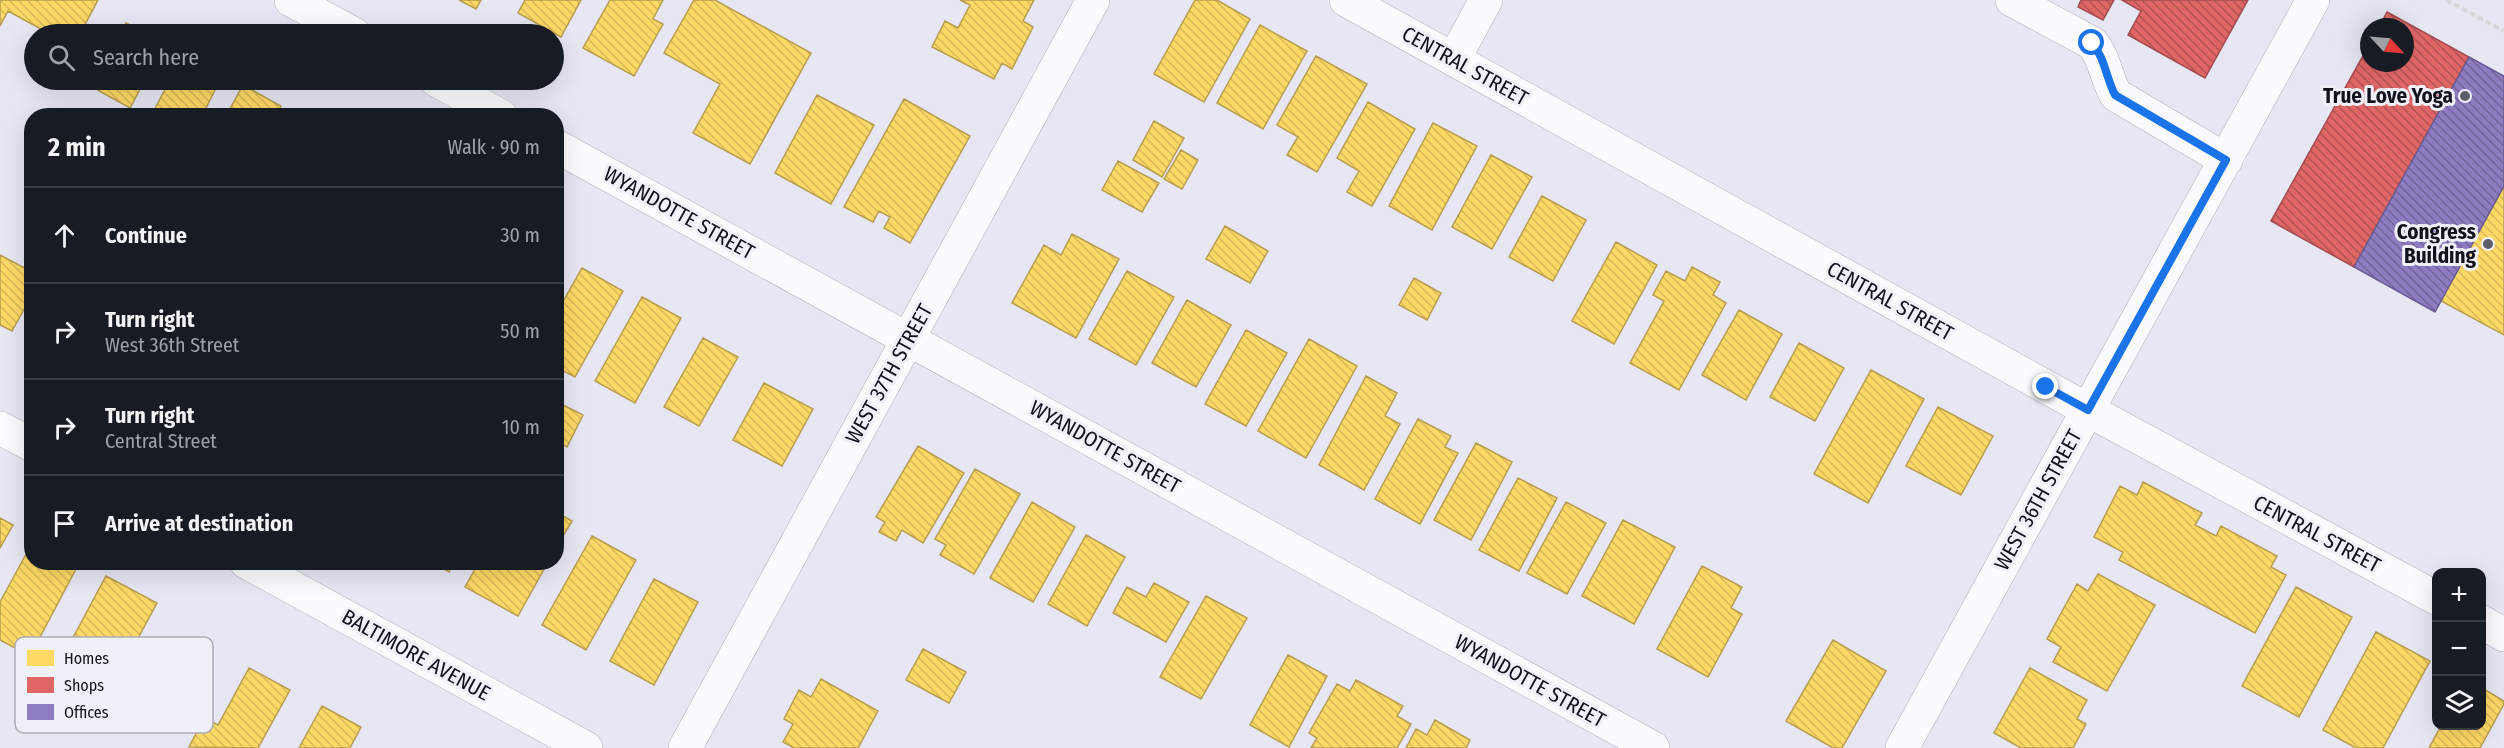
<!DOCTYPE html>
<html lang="en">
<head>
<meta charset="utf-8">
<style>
	body { margin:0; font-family:"Fira Sans Condensed",sans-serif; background:#20242c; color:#f1f3f6 }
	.controls { position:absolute; right:18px; bottom:18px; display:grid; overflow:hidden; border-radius:12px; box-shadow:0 6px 24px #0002 }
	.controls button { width:54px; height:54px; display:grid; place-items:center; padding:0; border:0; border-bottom:2px solid #363941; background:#171b24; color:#f1f3f6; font:30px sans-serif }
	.compass { position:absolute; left:2360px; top:18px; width:54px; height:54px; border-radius:50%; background:#171b24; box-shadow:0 6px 24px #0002; rotate:116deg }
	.stop { position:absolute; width:18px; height:18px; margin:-14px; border:4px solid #1a73e8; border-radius:50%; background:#fff }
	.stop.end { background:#1a73e8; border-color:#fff; box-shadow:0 2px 6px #0008 }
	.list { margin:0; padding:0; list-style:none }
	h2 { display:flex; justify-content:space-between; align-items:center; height:78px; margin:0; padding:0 24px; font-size:26px }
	h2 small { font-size:20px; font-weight:400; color:#9ea1a6 }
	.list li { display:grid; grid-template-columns:39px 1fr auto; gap:18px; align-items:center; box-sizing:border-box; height:96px; padding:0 24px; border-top:2px solid #363941 }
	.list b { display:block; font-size:22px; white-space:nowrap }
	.list p { margin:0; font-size:20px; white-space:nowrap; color:#9ea1a6 }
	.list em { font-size:20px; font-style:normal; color:#9ea1a6 }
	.icon { flex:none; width:33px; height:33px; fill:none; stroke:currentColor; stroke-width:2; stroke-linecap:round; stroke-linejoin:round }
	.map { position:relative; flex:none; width:2504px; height:748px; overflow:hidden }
	.search { position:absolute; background:#171b24; box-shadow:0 6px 24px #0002; left:24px; top:24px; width:540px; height:66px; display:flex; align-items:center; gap:15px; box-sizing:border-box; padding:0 21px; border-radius:33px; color:#9ea1a6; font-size:22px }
	.panel { position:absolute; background:#171b24; box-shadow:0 6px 24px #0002; left:24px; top:108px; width:540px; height:462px; border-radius:24px }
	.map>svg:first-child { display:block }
</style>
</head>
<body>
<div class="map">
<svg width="2504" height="748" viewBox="0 0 2504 748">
	<defs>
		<pattern id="homes-back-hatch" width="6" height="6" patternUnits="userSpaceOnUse" patternTransform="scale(1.5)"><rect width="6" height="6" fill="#ffd966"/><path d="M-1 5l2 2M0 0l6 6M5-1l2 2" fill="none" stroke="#dab958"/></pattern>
		<pattern id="shops-back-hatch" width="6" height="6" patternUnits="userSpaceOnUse" patternTransform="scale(1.5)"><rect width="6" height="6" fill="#e06666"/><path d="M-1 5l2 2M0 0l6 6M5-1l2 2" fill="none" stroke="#b45353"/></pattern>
		<pattern id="offices-back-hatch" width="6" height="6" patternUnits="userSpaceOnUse" patternTransform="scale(1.5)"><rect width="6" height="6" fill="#8e7cc3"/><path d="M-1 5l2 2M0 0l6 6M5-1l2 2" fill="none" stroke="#73649e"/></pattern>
	</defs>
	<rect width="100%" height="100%" fill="#e7e7f4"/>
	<path fill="url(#homes-back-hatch)" stroke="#b89d50" stroke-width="1.5" d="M0 0H98L80 34H50L8 11 0 26Z
		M459 0H481L476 9Z
		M525 0H581L561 37 518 13Z
		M610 0H663L653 19 663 24 634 76 583 48Z
		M694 0H715L811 53 750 164 693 133 720 84 664 53Z
		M960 0H1034L1023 21 1033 27 1012 69 1002 63 994 79 932 47 945 21 958 28 970 5Z
		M1195 0H1217L1250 19 1204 102 1154 74Z
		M126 23 147 34H120Z
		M1260 25 1307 51 1263 129 1217 103Z
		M1316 56 1367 84 1317 172 1287 155 1298 137 1277 125Z
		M96 80H145L130 108 92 87Z
		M170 80H214L219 82 202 116H151Z
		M243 85 281 106 276 116H226Z
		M817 95 874 125 831 204 775 173Z
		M904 99 970 136 910 243 884 228 890 217 879 211 873 222 844 207Z
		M1368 102 1415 129 1372 206 1347 192 1359 171 1337 158Z
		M1154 121 1184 138 1162 177 1133 160Z
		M1433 123 1477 146 1432 230 1389 206Z
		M1181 150 1198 160 1182 189 1164 179Z
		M1491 155 1532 177 1492 249 1452 227Z
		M1118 161 1159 183 1142 212 1102 190Z
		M2504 186V335L2441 301Z
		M1542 196 1586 220 1553 281 1509 257Z
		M1225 226 1268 251 1250 283 1206 259Z
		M1072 234 1119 259 1076 338 1012 303 1044 245 1061 255Z
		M1616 242 1657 265 1614 344 1572 321Z
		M0 255 32 272V295L12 331 0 325Z
		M1692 267 1720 282 1713 295 1726 303 1679 390 1630 363 1664 301 1653 295 1666 271 1685 281Z
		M582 268 623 291 575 377 556 367V358L562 348 556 345V314Z
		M1127 271 1174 297 1136 365 1089 339Z
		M1414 278 1441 293 1427 320 1399 305Z
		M642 297 681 318 635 403 595 381Z
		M1187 300 1231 325 1196 387 1152 363Z
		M1739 310 1782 334 1746 400 1702 375Z
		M1246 330 1287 353 1246 426 1205 404Z
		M703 338 738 357 699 426 664 407Z
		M1309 339 1357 366 1306 458 1258 431Z
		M1799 343 1844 368 1815 421 1770 397Z
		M1871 370 1924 399 1868 503 1814 474Z
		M1366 376 1397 393 1385 416 1400 424 1364 490 1319 465Z
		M764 383 813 409 782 466 733 440Z
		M563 405 583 415 567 447 556 441V417Z
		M1938 407 1993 436 1961 495 1906 466Z
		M1418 419 1451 436 1445 447 1458 453 1420 524 1375 499Z
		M1476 443 1512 462 1471 540 1434 520Z
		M918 446 964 473 923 543 902 530 896 541 879 532 885 522 876 517Z
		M975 469 1020 494 974 574 940 555 946 545 935 539Z
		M1518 478 1557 498 1519 571 1479 550Z
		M2143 482 2202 513 2195 525 2216 536 2221 526 2277 556 2271 567 2286 575 2255 633 2119 560 2123 552 2094 537 2120 486 2137 495Z
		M1032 502 1075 527 1033 602 990 578Z
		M1566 502 1606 523 1567 594 1527 573Z
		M556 512 572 521 556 548Z
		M0 518 13 525 0 548Z
		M1623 520 1675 547 1634 624 1582 596Z
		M1086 535 1125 557 1087 626 1048 604Z
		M592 536 636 560 586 650 542 625Z
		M32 543V562H69L77 567 30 656 0 640V602Z
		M432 562H455L449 572Z
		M479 562H548L518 616 465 587Z
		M1702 566 1742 587 1731 608 1742 614 1708 677 1657 649Z
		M2098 574 2155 605 2107 691 2053 662 2061 647 2047 639 2077 584 2088 591Z
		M106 576 157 603 118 675 68 647Z
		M654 579 698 602 654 685 610 661Z
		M1154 583 1189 602 1166 642 1113 613 1127 587 1146 597Z
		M2296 587 2352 617 2299 717 2242 686Z
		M1206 596 1247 618 1201 699 1160 677Z
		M2376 632 2430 661 2383 748H2356L2323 730Z
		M1833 640 1886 671 1842 748H1833L1786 721Z
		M923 649 966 672 949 703 906 680Z
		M1288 655 1327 676 1289 747 1250 725Z
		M249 668 290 690 258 748 189 747 204 718 218 725Z
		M2030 668 2087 700 2077 719 2086 724 2073 748H2021L1994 733Z
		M821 679 878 711 858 748H794L783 742 793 724 784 719 799 690 811 697Z
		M1356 680 1403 706 1397 716 1411 724 1397 748H1311L1317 738 1309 733 1337 684 1350 691Z
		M2482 688 2504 701V704L2480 748H2429L2441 726H2482Z
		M322 706 361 727 350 748H299Z
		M1435 720 1470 740 1466 748H1406L1416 729 1427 735Z"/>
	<path fill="url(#shops-back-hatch)" stroke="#a24c50" stroke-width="1.5" d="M2081 0H2114L2103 20 2078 7Z
		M2122 0H2248L2205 78 2128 35 2141 11Z
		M2387 12 2469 57 2354 267 2271 221 2369 45V63H2405V27H2379Z"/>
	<path fill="url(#offices-back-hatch)" stroke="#695c92" stroke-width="1.5" d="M2469 57 2504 76V186L2435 312 2354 267Z"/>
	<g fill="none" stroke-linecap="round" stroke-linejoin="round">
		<g stroke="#b1b0bd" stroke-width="34">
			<path id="minor" d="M291 0 354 34
				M1346 0 2088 410 2436 598
				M2012 0 2092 43C2105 58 2106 78 2116 95L2226 160
				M1454 59 1486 0
				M436 80 501 116
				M556 146 1653 748
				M0 428 32 445
				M246 562 586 748
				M2482 622 2504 635
				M685 748 1093 0
				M1902 748 2313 0"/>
		</g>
		<path stroke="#d7d7da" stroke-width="4" stroke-dasharray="6 3" stroke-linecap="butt" d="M2446 0 2504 31"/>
		<use href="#minor" stroke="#fbfbfd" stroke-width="33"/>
	</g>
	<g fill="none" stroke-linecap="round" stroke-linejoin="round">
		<path stroke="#1a73e8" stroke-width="8" d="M2046 387 2088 410 2226 160 2115 95C2106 78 2105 58 2092 43"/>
	</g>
	<g fill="#5d5c69" stroke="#f0f0f9" stroke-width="2">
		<circle cx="2465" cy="96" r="6"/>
		<circle cx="2488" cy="244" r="6"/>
	</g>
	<g text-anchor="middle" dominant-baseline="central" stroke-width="6" stroke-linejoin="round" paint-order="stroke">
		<g font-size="21" fill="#12111e" stroke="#f0f0f9">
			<text transform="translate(1465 66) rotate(29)">CENTRAL STREET</text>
			<text transform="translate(679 213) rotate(29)">WYANDOTTE STREET</text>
			<text transform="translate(1890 301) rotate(29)">CENTRAL STREET</text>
			<text transform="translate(889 374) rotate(-61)">WEST 37TH STREET</text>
			<text transform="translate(1105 447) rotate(29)">WYANDOTTE STREET</text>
			<text transform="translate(2038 500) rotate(-61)">WEST 36TH STREET</text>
			<text transform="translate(2317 534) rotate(28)">CENTRAL STREET</text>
			<text transform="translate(416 655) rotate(29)">BALTIMORE AVENUE</text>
			<text transform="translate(1530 681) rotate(29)">WYANDOTTE STREET</text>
		</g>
		<g font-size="21" font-weight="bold" fill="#12111e" stroke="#f0f0f9" text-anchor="end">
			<text x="2453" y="96">True Love Yoga</text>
			<text x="2476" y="232">Congress<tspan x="2476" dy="24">Building</tspan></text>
		</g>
	</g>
	<rect x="15" y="637" width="198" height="96" rx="9" fill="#f0f0f9" stroke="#adadb7" stroke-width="1.5"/>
	<rect x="27" y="650" width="27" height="16" fill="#ffd966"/>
	<rect x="27" y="677" width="27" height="16" fill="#e06666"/>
	<rect x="27" y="704" width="27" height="16" fill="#8e7cc3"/>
	<g font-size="16" fill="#12111e">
		<text x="64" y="664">Homes</text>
		<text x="64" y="691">Shops</text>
		<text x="64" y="718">Offices</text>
	</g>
</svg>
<div class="controls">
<button>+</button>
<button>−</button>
<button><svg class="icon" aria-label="layers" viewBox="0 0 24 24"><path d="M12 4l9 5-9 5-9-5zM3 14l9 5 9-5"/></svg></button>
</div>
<svg class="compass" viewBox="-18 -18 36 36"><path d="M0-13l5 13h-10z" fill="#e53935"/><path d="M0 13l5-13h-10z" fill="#9ea1a6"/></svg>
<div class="stop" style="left:2092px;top:43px"></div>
<div class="stop end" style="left:2046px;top:387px"></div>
<div class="search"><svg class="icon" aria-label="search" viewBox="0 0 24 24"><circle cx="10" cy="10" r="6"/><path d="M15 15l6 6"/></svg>Search here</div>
<section class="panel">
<h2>2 min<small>Walk · 90 m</small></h2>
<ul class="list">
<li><svg class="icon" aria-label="ahead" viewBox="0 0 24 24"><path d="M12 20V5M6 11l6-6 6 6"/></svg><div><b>Continue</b></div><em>30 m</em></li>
<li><svg class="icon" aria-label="right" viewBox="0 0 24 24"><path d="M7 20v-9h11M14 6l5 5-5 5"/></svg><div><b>Turn right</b><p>West 36th Street</p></div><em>50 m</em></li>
<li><svg class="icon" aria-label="right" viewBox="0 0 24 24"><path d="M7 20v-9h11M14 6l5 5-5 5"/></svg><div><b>Turn right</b><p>Central Street</p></div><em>10 m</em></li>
<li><svg class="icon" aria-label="arrive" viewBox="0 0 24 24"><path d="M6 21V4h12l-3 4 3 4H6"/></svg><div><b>Arrive at destination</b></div></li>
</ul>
</section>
</div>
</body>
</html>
